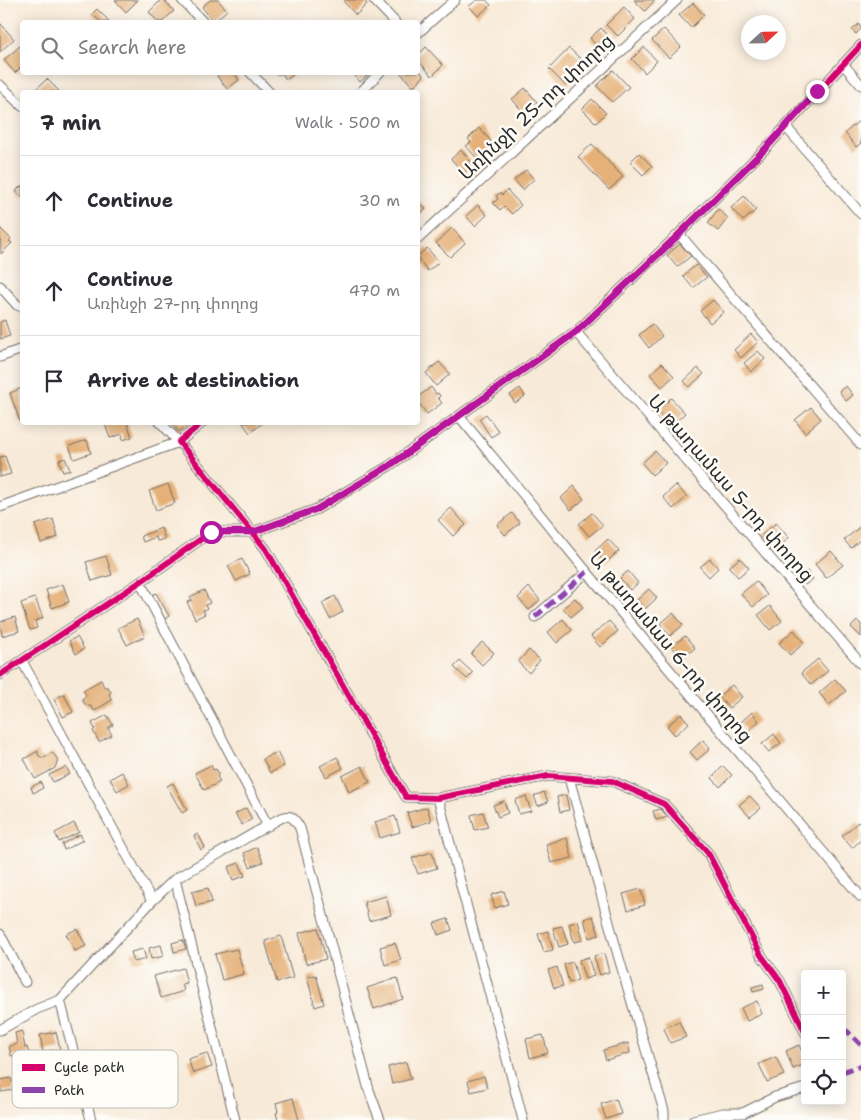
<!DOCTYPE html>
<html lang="en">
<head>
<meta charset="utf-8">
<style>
	body { margin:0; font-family:"Shantell Sans","Noto Sans Armenian",sans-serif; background:#f2f2f3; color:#2b2b33 }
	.controls { position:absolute; right:15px; bottom:15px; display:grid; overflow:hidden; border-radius:5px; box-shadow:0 2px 12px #0003 }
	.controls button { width:45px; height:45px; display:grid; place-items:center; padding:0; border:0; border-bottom:1px solid #e1e1e2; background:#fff; color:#2b2b33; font:25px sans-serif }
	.compass { position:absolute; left:741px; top:15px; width:45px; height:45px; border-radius:50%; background:#fff; box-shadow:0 2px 12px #0003; rotate:68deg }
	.stop { position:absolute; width:15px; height:15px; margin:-11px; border:4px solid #b5179e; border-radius:50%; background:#fff }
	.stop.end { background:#b5179e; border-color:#fff; box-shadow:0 1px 5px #0008 }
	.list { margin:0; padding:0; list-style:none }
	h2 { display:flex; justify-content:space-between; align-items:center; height:65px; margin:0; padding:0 20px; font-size:21px }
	h2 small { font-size:16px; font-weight:400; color:#7c7c81 }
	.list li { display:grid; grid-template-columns:32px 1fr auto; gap:15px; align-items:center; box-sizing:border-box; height:90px; padding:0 20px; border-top:1px solid #e1e1e2 }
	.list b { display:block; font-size:19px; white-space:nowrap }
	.list p { margin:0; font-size:16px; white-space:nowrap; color:#7c7c81 }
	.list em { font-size:16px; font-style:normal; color:#7c7c81 }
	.icon { flex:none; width:28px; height:28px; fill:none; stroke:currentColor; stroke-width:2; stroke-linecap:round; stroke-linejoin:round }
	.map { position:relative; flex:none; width:861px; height:1120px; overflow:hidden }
	.search { position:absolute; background:#fff; box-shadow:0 2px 12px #0003; left:20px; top:20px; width:400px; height:55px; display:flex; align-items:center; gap:12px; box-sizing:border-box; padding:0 18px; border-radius:5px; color:#7c7c81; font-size:19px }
	.panel { position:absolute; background:#fff; box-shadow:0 2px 12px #0003; left:20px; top:90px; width:400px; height:335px; border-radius:5px }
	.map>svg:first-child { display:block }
</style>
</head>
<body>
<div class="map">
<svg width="861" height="1120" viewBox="0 0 861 1120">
	<rect width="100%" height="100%" fill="#fdfcf7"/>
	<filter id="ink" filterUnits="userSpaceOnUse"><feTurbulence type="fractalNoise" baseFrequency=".02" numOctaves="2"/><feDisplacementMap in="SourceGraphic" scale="10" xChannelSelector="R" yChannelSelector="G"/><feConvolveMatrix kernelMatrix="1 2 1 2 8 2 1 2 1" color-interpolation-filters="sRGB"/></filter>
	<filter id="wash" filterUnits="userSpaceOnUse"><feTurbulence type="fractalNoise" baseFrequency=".0096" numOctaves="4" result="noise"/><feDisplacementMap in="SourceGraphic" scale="20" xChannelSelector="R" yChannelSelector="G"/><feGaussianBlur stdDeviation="1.12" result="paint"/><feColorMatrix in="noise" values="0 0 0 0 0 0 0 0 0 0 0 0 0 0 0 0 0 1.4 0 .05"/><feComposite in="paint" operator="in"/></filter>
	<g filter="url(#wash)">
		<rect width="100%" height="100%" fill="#f8ead8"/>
		<g id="blocks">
			<path fill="#e5b179" d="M115 0H138L126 12Z
				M161 0H164L174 11 162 22H158L149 12Z
				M210 0H218L227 10 214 22 202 7Z
				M346 0H364L367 4 356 15 344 2Z
				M477 0H486L491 5 478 16 469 6Z
				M634 0H655L645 11Z
				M693 3 704 15 691 28 679 15Z
				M624 7 635 19 618 36 606 25Z
				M97 9 110 22H101L92 14Z
				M0 23 14 39 0 52Z
				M859 24 861 29 856 34 852 30Z
				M601 28 611 39 600 50 590 38Z
				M664 29 681 47 669 58 652 40Z
				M21 45 22 66 15 73 4 60Z
				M426 47 443 65 432 76 418 60V55Z
				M644 47 657 61 645 73 632 59Z
				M569 48 587 65 566 86 549 69Z
				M418 69 424 76 413 87 400 72H418Z
				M613 70 629 87 612 102 597 86Z
				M221 72H234L239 80 227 89 217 76Z
				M276 72H297L286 80 283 74H276Z
				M352 72H371L360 82Z
				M47 79 60 92 34 91Z
				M525 88 537 102 524 113 512 99Z
				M592 99 606 113 596 123 582 109Z
				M861 119V143L856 147 845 133Z
				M479 128 491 141 487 145 493 151 481 163 466 146 471 142 468 139Z
				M592 144 623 177 609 190 578 157Z
				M461 150 473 164 464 173 451 159Z
				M639 153 652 166 643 175 630 162Z
				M526 170 534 179 523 190 514 180Z
				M22 185V198L16 191Z
				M507 190 521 205 512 214 504 206 500 210 493 203 498 199 496 196 500 193 502 195Z
				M744 196 756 210 743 221 731 208Z
				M418 200 426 209 418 216Z
				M478 205 487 215 475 226 466 216Z
				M718 209 728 218 718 231 708 223Z
				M0 228 11 239 9 241 12 243 1 254Z
				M452 228 465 243 450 257 436 243Z
				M680 244 691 256 677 267 667 255Z
				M427 248 439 262 428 271 418 259V256Z
				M696 265 707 277 693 288 683 276Z
				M713 300 724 312 710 323 700 311Z
				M5 320 10 336 0 339V322Z
				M652 324 662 336 649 348 639 335Z
				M751 334 758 342 741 358 734 350Z
				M758 351 765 359 751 372 744 363Z
				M439 362 450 374 436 386 426 373Z
				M662 363 674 376 662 387 650 374Z
				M698 368 704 374 689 387 684 381Z
				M846 386 853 395 846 401 839 391Z
				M431 387 436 394 438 393 440 396 438 398 442 403 427 414 418 402V397Z
				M22 388V421L20 422 10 393Z
				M520 388 525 396 515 403 510 395Z
				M671 398 685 413 671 426 657 411Z
				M811 407 821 419 805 433 795 420Z
				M486 414 499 432 491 437 479 419Z
				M104 422H127L132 437 123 440 122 434 110 438Z
				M171 422H191L179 432Z
				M242 422H264L250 433Z
				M87 440 91 453 74 459 69 446Z
				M655 451 666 463 652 475 642 463Z
				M5 456 11 474 0 477V457Z
				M65 458 70 470 63 472 59 460Z
				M168 484 175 503 156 510 149 491Z
				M676 485 687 497 673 509 663 497Z
				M574 486 584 499 571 510 561 498Z
				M451 508 466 525 453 536 438 520Z
				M512 513 520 523 505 535 497 525Z
				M592 513 603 525 589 536 579 524Z
				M53 519 58 537 41 543 35 525Z
				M776 523 789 538 776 550 762 535Z
				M861 526V539L851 548 844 540Z
				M161 528 165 539 157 541 156 537 143 542 141 536Z
				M608 539 619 551 605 563 595 551Z
				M831 551 843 565 826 578 815 564Z
				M106 556 112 575 92 581 86 562Z
				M740 558 749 568 738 577 729 567Z
				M242 559 250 574 236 581 228 566Z
				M710 559 718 568 709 577 700 567Z
				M628 571 638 583 630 590 620 578Z
				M807 571 813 579 805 585 800 577Z
				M756 581 767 595 753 607 741 594Z
				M63 584 69 602 52 608 46 590Z
				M529 587 540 600 529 610 518 598Z
				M649 589 657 598 645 609 637 600Z
				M204 590 210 603 205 605 207 609 203 610 205 614 195 619 187 602 192 600 190 597Z
				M156 593 169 616 165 619 152 595Z
				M335 596 343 612 330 619 322 603Z
				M35 598 43 618 35 621 37 628 30 630 21 603Z
				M575 598 583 607 571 617 563 608Z
				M770 606 782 621 770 630 758 615Z
				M673 613 683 625 670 636 660 624Z
				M15 617 19 631 2 636 0 622Z
				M137 619 145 636 127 645 118 628Z
				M563 619 572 630 557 643 548 632Z
				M609 621 618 631 600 647 591 636Z
				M857 621 861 624V637L851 627Z
				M794 630 804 643 790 655 779 643Z
				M685 636 695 648 682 659 671 647Z
				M77 637 84 649 76 654 69 641Z
				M482 642 494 653 482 665 471 654Z
				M529 650 540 660 529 673 518 662Z
				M818 659 828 671 811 685 801 673Z
				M460 661 473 673 467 679 454 667Z
				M835 679 846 691 829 705 819 693Z
				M101 680 104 687H108L111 692 109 694 112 700 94 711 91 706H88L83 702V698L86 695 83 690Z
				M732 685 742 697 729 708 719 696Z
				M64 694 73 712 63 717 54 699Z
				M752 712 759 721 747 732 740 723Z
				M681 714 689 723 675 735 667 726Z
				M107 715 113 725 108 728 112 735 99 742 93 731 95 729 92 723Z
				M774 734 781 743 769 752 762 744Z
				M703 740 710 749 697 760 690 752Z
				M38 751V755L43 758 46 757 52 752 58 760 55 768 35 779 24 759Z
				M277 752 284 766 270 773 263 759Z
				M337 757 343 768 326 777 320 766Z
				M211 765 213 770 216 769 219 774 217 776 220 782 204 790 195 773Z
				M362 766 370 782 349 792 342 776Z
				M723 766 732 775 720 787 712 778Z
				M66 767 70 774 53 782 49 775Z
				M122 772 129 784 117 791 110 779Z
				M41 782 43 788 33 793 31 787Z
				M173 783 187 810 182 813 167 786Z
				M544 792 548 802 538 806 534 796Z
				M566 795 569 810 560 812 557 797Z
				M526 796 531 811 519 814 515 800Z
				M750 796 761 808 750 817 739 805Z
				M504 801 508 813 498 817 493 805Z
				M427 807 431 821 412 827 407 813Z
				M246 808 252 819 242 825 235 814Z
				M661 809 667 817 656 820 653 811Z
				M483 812 488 827 475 830 471 815Z
				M395 816 400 832 380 838 375 822Z
				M858 822 861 825V840L852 848 842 836Z
				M74 823 79 832 59 842 55 833Z
				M80 834 83 840 64 850 62 844Z
				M198 834 205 847 201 850 194 836Z
				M567 838 572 858 551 863 546 844Z
				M257 847 263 862 250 867 244 853Z
				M432 852 437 868 418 874 412 858Z
				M239 863 245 876 233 880 228 867Z
				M208 888 212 902 196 906 192 892Z
				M641 889 645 905 628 910 623 894Z
				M504 891 508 904 495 908 491 895Z
				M386 896 391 915 369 921 364 902Z
				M593 916 599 935 589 938 584 919Z
				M448 919 452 930 438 935 434 923Z
				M578 921 583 940 574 942 569 924Z
				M562 926 568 944 559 947 553 928Z
				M318 928 326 959 306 964 299 933Z
				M77 929 86 946 75 951 66 934Z
				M548 931 553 950 544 952 538 934Z
				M281 936 293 978 277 982 265 941Z
				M183 940 186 949 174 952 172 943Z
				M395 943 401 960 385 965 380 947Z
				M161 945 164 956 151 959 149 948Z
				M143 949 146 959 134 962 131 952Z
				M237 949 244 974 222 980 215 954Z
				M604 953 609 972 600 975 594 956Z
				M588 957 594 976 585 979 579 960Z
				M573 962 578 980 569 983 564 964Z
				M557 967 563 986 554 988 548 970Z
				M183 968 187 983 182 984 184 991 161 998 154 976Z
				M316 975 324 1004 315 1007 307 977Z
				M397 978 403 999 374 1009 367 988Z
				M763 984 764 989 753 992 752 987Z
				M757 1001 762 1014 747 1021 741 1008Z
				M679 1021 686 1037 670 1043 664 1028Z
				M22 1031 25 1048 27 1047 29 1053 25 1054 26 1057 20 1058 19 1054 11 1056 9 1046 17 1044 15 1033Z
				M56 1032 60 1049 43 1052 40 1035Z
				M543 1035 548 1053 530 1058 526 1039Z
				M628 1043 630 1053 606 1060 603 1050Z
				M799 1045 805 1059V1064L793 1069 786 1051Z
				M207 1053 212 1067 193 1073 188 1059Z
				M776 1057 784 1075 767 1082 759 1064Z
				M406 1062 411 1079 392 1084 388 1067Z
				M484 1076 487 1088 471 1092 468 1081Z
				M11 1078 12 1082 15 1081 16 1086H13V1090L1 1092 0 1080Z
				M293 1098 299 1120H278L276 1113 278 1112 276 1103Z
				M616 1099 621 1114 606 1119 601 1104Z"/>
		</g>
	</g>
	<g filter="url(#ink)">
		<use href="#blocks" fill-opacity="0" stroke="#736e68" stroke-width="1"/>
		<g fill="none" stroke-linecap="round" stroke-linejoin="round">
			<g stroke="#736e68" stroke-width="11">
				<path id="street" d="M182 0 203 22
					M374 0 395 22
					M418 33 455 0
					M843 64 861 85
					M250 72 269 92
					M0 85 22 106
					M361 92 380 72
					M786 127 861 214
					M679 234 861 445
					M418 239 677 0
					M0 286 17 305 22 307
					M576 332 861 664
					M0 357 22 349
					M459 416 587 572 861 897
					M203 422 179 442 266 549 406 797 438 798 548 776 612 781 664 804 708 853 761 955 780 981 805 1032
					M0 507 179 442 160 422
					M140 582 268 826
					M535 617 587 572
					M22 661 152 901
					M0 675 140 582 211 532H253L317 509 389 466 576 332 679 234 766 148 861 45
					M569 778 616 948 664 1111V1120
					M438 798 523 1120
					M175 879 235 1120
					M0 934 25 982
					M60 1000 91 1120
					M0 1030 37 1009 60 1000 152 901 175 879 277 820C290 813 293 816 300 828L369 1090 380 1120
					M693 1120 723 1113H743L775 1097 805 1088"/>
			</g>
			<use href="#street" stroke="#fff" stroke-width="9"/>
			<path stroke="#8e44ad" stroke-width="5" stroke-dasharray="10 5" stroke-linecap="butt" d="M535 617 587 572
				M842 1031H847L861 1045
				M842 1072 861 1066"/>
			<g stroke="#fdfcf7" stroke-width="9">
				<path id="cycleway" d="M203 422 179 442 266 549 406 797 438 798 548 776 612 781 664 804 708 853 761 955 780 981 805 1032
					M0 675 140 582 211 532H253L317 509 389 466 576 332 679 234 766 148 861 45"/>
			</g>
			<use href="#cycleway" stroke="#d6006c" stroke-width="6"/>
		</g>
	</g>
	<g fill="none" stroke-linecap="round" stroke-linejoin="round" filter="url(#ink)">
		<path stroke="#b5179e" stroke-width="6" d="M211 532H253L317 509 389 466 576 332 680 234 766 148 817 91"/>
	</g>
	<g text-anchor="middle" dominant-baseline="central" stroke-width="5" stroke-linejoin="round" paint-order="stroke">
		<g font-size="19" fill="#2b2b2b" stroke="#fdfcf7">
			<text transform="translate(536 107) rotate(-43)">Առինջի 25-րդ փողոց</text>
			<text transform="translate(731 488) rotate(49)">Ա թաղամաս 5-րդ փողոց</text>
			<text transform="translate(671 647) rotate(50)">Ա թաղամաս 6-րդ փողոց</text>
		</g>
	</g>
	<rect x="12" y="1050" width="166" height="58" rx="8" fill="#fdfcf7" stroke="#bebdba" stroke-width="1"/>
	<rect x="22" y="1064" width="23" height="7" fill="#d6006c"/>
	<rect x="22" y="1087" width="23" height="6" fill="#8e44ad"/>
	<g font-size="14" fill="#2b2b2b">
		<text x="54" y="1072">Cycle path</text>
		<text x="54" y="1095">Path</text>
	</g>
</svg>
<div class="controls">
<button>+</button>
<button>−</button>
<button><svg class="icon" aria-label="locate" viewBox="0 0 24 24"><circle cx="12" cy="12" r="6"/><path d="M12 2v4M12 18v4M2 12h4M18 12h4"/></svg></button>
</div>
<svg class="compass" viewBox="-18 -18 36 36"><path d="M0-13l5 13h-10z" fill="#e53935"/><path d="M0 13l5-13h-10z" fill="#7c7c81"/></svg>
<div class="stop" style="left:211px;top:532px"></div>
<div class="stop end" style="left:817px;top:91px"></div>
<div class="search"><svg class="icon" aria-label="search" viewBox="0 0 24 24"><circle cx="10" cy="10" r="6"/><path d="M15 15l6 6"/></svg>Search here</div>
<section class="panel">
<h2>7 min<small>Walk · 500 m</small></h2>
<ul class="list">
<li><svg class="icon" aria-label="ahead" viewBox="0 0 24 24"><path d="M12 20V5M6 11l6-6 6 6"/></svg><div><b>Continue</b></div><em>30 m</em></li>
<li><svg class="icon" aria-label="ahead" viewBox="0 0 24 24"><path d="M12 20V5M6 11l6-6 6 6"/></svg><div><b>Continue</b><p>Առինջի 27-րդ փողոց</p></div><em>470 m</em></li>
<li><svg class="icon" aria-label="arrive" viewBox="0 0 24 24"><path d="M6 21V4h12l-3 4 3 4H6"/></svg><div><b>Arrive at destination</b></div></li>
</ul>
</section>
</div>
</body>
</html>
